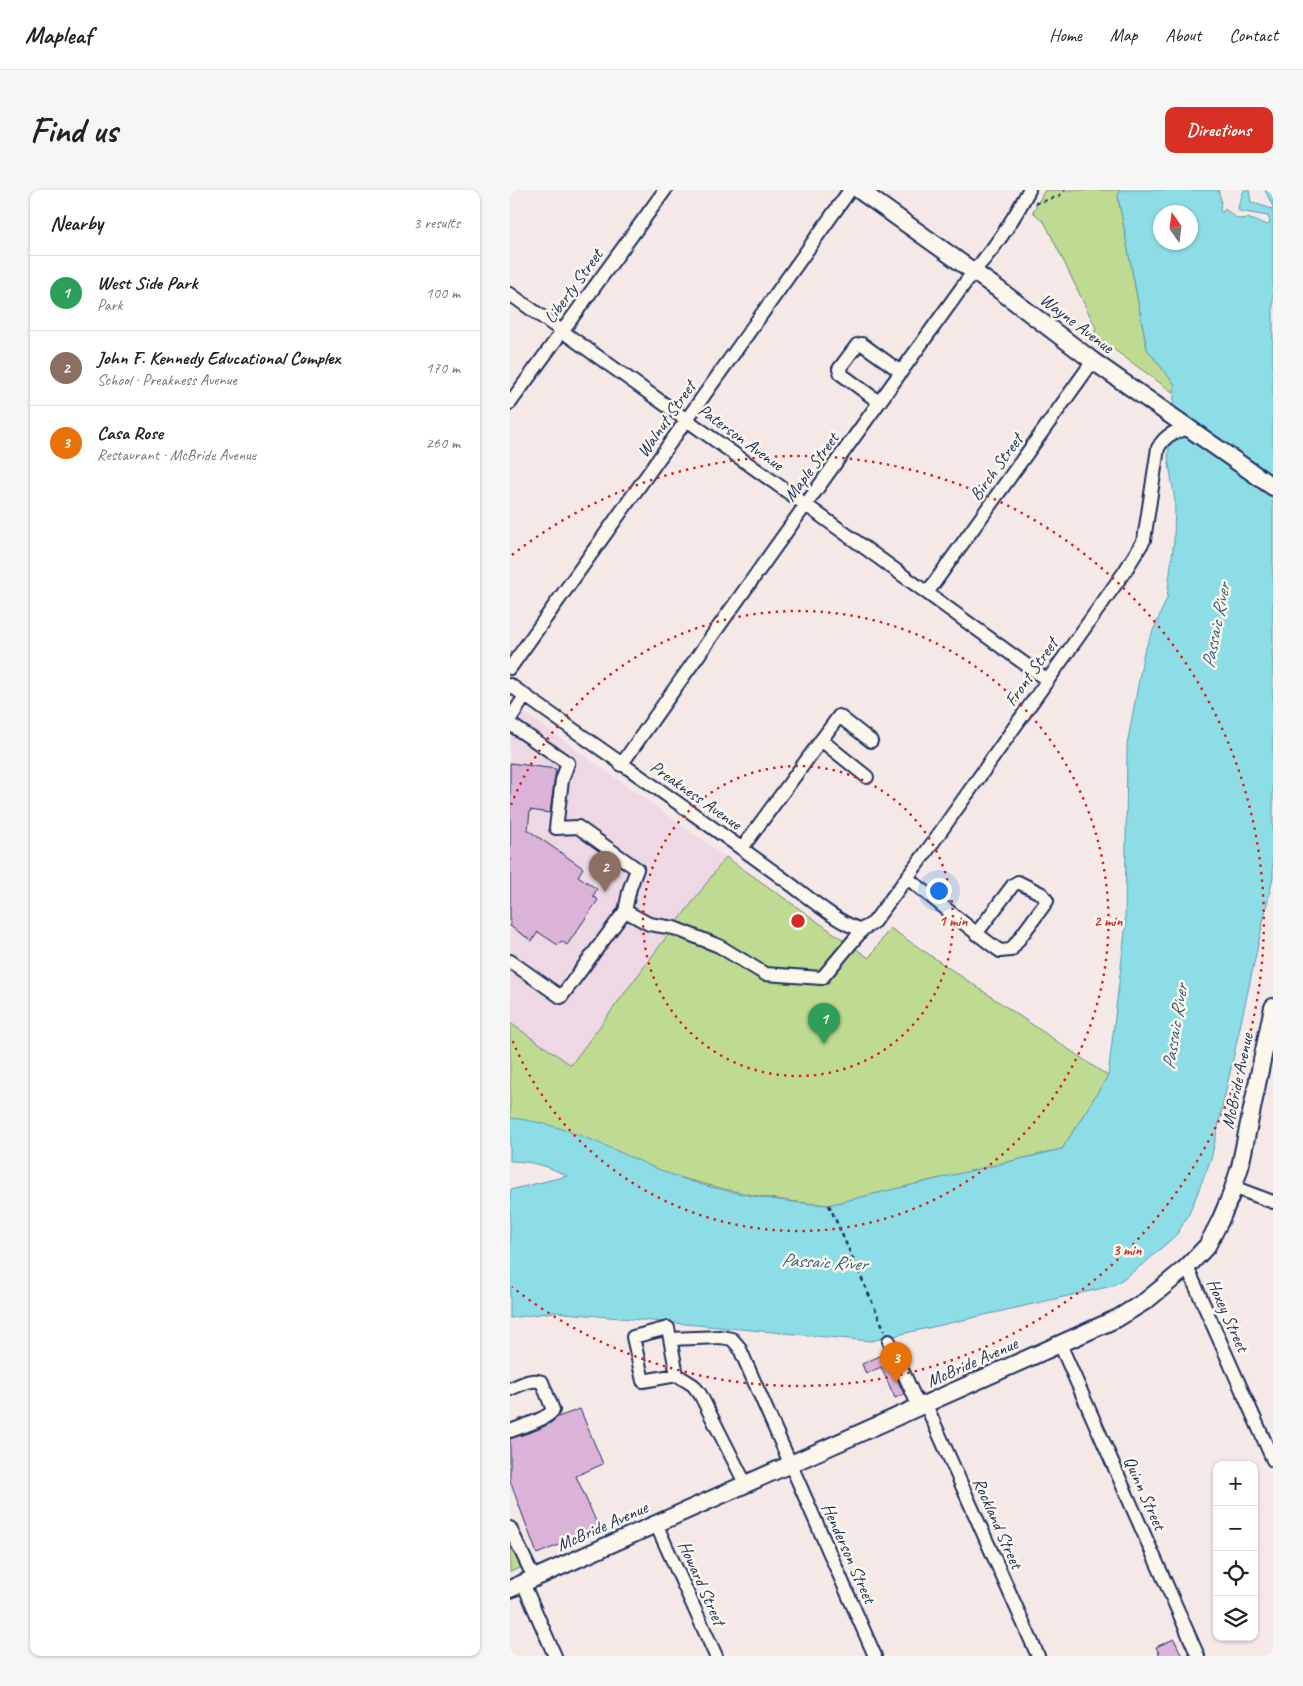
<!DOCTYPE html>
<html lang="en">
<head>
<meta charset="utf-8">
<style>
	body { margin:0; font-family:Caveat,sans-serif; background:#f6f6f6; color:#222 }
	.controls { position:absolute; right:15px; bottom:15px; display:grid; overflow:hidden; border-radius:10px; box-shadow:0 1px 4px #0004 }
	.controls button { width:45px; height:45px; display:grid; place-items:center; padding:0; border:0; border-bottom:1px solid #e0e0e0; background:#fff; color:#222; font:25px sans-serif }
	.compass { position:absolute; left:643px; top:15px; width:45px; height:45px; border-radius:50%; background:#fff; box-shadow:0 1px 4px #0004; rotate:346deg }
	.you { position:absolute; left:428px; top:700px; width:18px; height:18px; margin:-12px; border:4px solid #fff; border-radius:50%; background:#1a73e8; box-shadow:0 0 0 8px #1a73e833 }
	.badge { display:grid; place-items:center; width:32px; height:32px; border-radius:50%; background:#d93025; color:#fff; font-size:16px; font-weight:700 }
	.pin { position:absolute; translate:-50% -41px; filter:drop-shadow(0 1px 2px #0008) }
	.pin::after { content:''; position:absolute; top:26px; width:18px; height:15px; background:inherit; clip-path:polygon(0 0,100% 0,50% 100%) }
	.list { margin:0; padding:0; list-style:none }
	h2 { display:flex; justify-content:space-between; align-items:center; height:65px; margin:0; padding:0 20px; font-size:21px }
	h2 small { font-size:16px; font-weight:400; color:#767676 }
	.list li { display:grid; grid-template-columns:32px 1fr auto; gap:15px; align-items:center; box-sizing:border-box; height:75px; padding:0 20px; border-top:1px solid #e0e0e0 }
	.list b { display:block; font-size:19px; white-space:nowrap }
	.list p { margin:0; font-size:16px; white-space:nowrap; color:#767676 }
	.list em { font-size:16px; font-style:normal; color:#767676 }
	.icon { flex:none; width:28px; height:28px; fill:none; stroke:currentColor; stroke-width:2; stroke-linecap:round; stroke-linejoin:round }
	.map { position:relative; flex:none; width:763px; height:1466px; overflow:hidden; border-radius:10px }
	header { display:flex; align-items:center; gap:30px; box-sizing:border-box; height:70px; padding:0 25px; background:#fff; border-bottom:1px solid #e0e0e0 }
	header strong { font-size:24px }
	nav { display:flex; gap:28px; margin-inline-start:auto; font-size:18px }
	.intro { display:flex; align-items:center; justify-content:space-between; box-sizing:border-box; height:120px; padding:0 30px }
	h1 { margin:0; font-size:35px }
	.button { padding:12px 22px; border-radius:10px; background:#d93025; color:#fff; font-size:18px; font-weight:700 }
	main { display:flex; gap:30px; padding:0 30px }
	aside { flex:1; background:#fff; border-radius:10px; box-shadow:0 1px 4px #0004 }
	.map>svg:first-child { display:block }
</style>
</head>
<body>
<header>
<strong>Mapleaf</strong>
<nav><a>Home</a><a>Map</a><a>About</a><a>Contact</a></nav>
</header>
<div class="intro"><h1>Find us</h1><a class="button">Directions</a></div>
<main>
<aside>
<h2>Nearby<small>3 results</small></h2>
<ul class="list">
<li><span class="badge" style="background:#2e9e5b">1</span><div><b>West Side Park</b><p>Park</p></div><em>100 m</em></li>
<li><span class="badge" style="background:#8d6e63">2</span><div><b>John F. Kennedy Educational Complex</b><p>School · Preakness Avenue</p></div><em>170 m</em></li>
<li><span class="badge" style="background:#e8710a">3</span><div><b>Casa Rose</b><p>Restaurant · McBride Avenue</p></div><em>260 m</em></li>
</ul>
</aside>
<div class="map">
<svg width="763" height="1466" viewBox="0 0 763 1466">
	<rect width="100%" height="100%" fill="#f5e9e8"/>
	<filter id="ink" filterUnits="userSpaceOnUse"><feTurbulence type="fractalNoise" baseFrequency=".02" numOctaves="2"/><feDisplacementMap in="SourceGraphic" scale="10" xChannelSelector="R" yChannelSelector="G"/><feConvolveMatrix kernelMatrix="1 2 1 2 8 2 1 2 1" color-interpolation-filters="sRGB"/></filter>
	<g filter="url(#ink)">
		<path fill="#edd8e3" d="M0 512 216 667 61 875 0 833Z"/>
		<path fill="#bfdb92" stroke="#6d8578" d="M535 0H610L608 7 637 159 665 195 664 203 584 145 586 138 535 33 523 22Z
			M216 667 359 768 380 738 598 886 552 959 319 1015C208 1008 104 966 0 932V833L61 875Z
			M0 1335 15 1376 0 1382Z"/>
		<path fill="#8cdde6" stroke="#5f97b0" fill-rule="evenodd" d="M610 0H708L711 10 710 21 713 22 715 19 725 27 729 29 737 28 758 35 760 32 758 26 729 21 728 17 734 0H739L741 12 762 19 763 17 755 0H763V459L762 462 763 475V687L701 969 679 1024 667 1044 637 1071 613 1089 602 1096 361 1151 44 1122 0 1128V1000L57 986C39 976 21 971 0 971V928C58 933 111 965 165 986 211 1003 270 1012 318 1015L552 959 598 886 615 742 617 555 634 462 657 408 664 350 665 311 658 268 665 195 637 159 608 7ZM651 22H681V52H651Z"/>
		<path fill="#dbb2d8" stroke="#1b2f5e" d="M0 573 46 579 40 623 20 620 18 640 73 678 68 686 87 699 83 706 88 710 57 755 51 751 48 755 28 742 22 751 0 736Z
			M372 1165 374 1171 378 1170 394 1204 385 1208 371 1177 356 1184 352 1174Z
			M70 1219 93 1274 66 1286 89 1338 27 1364 0 1291V1249L27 1240 39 1234 48 1227Z
			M664 1449 672 1466H650L646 1457Z"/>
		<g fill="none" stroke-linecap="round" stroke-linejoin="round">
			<g stroke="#1b2f5e" stroke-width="16">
				<path id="minor" d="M0 104 296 315 537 490
					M369 212 331 184 329 179 347 155 352 154 391 182
					M0 213 155 0
					M417 403 583 171
					M0 478 340 0
					M0 495C94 562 190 627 283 696 298 707 335 739 353 739
					M0 529 15 506
					M0 534 58 573 52 590 46 638 68 637 127 679 120 698 115 721 139 734 164 738 209 756 255 784 312 788 353 739 363 733 414 665 615 381 634 350 648 258C656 244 666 240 682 239
					M311 550 357 587
					M111 575C227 409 345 246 463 82 485 58 504 29 519 0
					M232 658 329 526 361 551
					M397 688C429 712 458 738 490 761L501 760 537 711 532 704 508 692 503 695 466 744
					M0 771 51 807 115 721
					M723 997 763 1012
					M677 1077 763 1270
					M160 1149 211 1147 222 1149 229 1157 365 1466
					M379 1151 409 1217
					M550 1154 688 1466
					M167 1185 158 1138 123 1147 133 1191 167 1185 183 1195 190 1204 236 1295
					M0 1199C10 1195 21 1188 32 1192L43 1220C38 1229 10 1237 0 1241
					M416 1215 528 1466
					M146 1334 206 1466
					M0 1338 24 1388
					M13 1393 45 1466"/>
			</g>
			<g stroke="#1b2f5e" stroke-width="20">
				<path id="major" d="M349 0 488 99 583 171 763 297
					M0 1399 550 1154 608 1128 637 1110 677 1077 697 1056 710 1031 721 1005 730 977 763 817"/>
			</g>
			<path stroke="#1b2f5e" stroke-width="2.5" stroke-dasharray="4 4" stroke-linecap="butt" d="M525 13H528L549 6 555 0
				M319 1015 375 1141"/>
			<use href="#minor" stroke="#fbf7ec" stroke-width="12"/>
			<use href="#major" stroke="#fbf7ec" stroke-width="16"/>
		</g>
	</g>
	<g fill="none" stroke="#d62828" stroke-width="2.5" stroke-dasharray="2.5 5">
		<circle cx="288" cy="731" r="155"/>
		<path d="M1 615A310 310 0 1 1 1 847"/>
		<path d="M2 365A465 465 0 1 1 2 1097"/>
	</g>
	<g text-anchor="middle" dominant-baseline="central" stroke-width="5" stroke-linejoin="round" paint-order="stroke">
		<g font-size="18" fill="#1b2f5e" stroke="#fbf7ec">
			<text transform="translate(63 96) rotate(-54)">Liberty Street</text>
			<text transform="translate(567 133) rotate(37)">Wayne Avenue</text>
			<text transform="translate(156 229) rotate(-55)">Walnut Street</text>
			<text transform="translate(231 247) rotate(36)">Paterson Avenue</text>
			<text transform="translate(301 277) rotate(-54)">Maple Street</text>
			<text transform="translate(486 277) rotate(-54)">Birch Street</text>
			<text transform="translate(521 482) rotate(-55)">Front Street</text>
			<text transform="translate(186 605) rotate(35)">Preakness Avenue</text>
			<text transform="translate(727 891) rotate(-78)">McBride Avenue</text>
			<text transform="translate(718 1125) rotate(66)">Hoxey Street</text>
			<text transform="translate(462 1172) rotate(-24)">McBride Avenue</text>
			<text transform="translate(635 1303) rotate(66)">Quinn Street</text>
			<text transform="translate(488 1333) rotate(66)">Rockland Street</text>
			<text transform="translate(92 1336) rotate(-24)">McBride Avenue</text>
			<text transform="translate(339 1363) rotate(66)">Henderson Street</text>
			<text transform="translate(192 1393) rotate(66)">Howard Street</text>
		</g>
		<g font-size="19" font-style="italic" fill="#375a80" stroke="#fbf7ec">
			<text transform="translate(706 436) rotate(-79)">Passaic River</text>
			<text transform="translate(665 837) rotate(-81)">Passaic River</text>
			<text transform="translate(314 1072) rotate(3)">Passaic River</text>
		</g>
	</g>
	<circle cx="288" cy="731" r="8" fill="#d62828" stroke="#fbf7ec" stroke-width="2.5"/>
	<g font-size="15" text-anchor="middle" font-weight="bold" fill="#d62828" stroke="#fbf7ec" stroke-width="5" stroke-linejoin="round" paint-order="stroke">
		<text x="443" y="736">1 min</text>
		<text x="598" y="736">2 min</text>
		<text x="617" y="1065">3 min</text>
	</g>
</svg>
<div class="controls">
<button>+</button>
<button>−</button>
<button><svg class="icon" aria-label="locate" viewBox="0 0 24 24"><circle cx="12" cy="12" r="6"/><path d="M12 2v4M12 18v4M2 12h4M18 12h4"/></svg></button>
<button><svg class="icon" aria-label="layers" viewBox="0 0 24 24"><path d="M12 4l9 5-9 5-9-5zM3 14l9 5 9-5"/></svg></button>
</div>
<svg class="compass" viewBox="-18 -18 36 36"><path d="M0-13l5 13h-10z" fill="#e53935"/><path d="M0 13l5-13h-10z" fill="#767676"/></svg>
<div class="you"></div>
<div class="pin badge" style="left:314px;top:854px;background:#2e9e5b">1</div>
<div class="pin badge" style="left:95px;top:702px;background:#8d6e63">2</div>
<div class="pin badge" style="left:386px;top:1193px;background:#e8710a">3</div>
</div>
</main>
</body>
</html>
